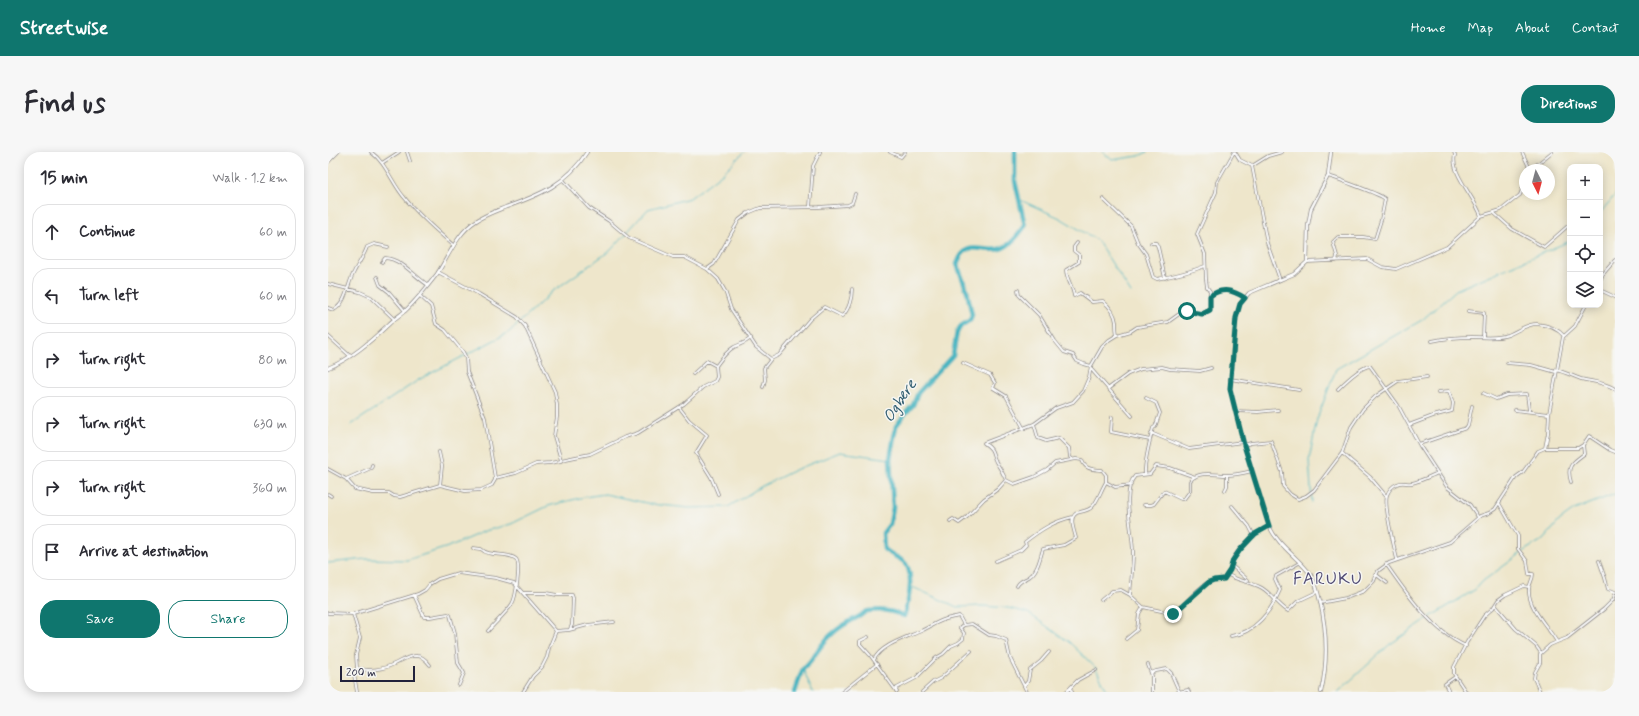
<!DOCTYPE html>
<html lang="en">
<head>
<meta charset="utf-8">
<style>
	body { margin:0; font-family:Mynerve,sans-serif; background:#f7f7f7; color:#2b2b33 }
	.controls { position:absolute; right:12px; top:12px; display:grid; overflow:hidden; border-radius:8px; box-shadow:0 2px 10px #0003 }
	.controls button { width:36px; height:36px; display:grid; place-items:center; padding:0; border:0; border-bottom:1px solid #e1e1e2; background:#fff; color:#2b2b33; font:20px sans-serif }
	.compass { position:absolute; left:1191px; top:12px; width:36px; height:36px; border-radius:50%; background:#fff; box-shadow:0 2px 10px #0003; rotate:174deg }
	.scale { position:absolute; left:12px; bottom:10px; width:75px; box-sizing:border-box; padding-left:4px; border:2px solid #22223b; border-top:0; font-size:11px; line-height:14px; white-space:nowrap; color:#22223b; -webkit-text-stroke:3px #f6f6f2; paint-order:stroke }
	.stop { position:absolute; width:12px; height:12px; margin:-9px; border:3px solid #0f766e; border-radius:50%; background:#fff }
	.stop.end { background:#0f766e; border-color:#fff; box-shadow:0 1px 4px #0008 }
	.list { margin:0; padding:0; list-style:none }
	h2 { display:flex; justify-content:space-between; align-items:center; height:52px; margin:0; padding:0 16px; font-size:17px }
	h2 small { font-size:13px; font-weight:400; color:#7c7c81 }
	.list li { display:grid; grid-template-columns:26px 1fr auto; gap:12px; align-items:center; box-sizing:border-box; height:56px; margin:0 8px 8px; padding:0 8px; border:1px solid #e1e1e2; border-radius:16px }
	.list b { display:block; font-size:15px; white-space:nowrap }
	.list em { font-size:13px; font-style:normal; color:#7c7c81 }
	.actions { display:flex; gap:8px; padding:12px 16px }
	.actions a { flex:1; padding:9px 0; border:1px solid #0f766e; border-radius:16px; text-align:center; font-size:14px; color:#0f766e }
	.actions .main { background:#0f766e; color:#fff }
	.icon { flex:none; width:22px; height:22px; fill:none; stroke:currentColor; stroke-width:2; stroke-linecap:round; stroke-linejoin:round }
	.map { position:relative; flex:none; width:1287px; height:540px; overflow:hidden; border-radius:16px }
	header { display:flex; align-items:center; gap:24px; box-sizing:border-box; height:56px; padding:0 20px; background:#0f766e; color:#fff }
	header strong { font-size:19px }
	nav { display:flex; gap:22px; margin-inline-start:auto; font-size:14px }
	.intro { display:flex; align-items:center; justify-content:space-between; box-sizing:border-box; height:96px; padding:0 24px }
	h1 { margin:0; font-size:28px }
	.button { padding:10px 18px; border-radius:16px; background:#0f766e; color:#fff; font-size:14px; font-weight:700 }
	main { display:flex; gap:24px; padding:0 24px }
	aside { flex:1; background:#fff; border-radius:16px; box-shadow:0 2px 10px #0003 }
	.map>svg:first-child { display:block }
</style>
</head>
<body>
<header>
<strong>Streetwise</strong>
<nav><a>Home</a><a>Map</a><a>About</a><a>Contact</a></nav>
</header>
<div class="intro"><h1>Find us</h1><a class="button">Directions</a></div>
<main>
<aside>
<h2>15 min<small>Walk · 1.2 km</small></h2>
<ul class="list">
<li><svg class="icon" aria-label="ahead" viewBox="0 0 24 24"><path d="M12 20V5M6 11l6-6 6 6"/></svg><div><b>Continue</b></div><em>60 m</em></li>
<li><svg class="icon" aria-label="left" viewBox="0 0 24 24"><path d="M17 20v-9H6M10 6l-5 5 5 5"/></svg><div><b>Turn left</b></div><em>60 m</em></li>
<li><svg class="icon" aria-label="right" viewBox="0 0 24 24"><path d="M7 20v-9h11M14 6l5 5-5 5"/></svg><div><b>Turn right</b></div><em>80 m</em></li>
<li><svg class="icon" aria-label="right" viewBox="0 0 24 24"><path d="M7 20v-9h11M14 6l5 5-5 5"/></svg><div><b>Turn right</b></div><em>630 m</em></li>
<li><svg class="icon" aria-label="right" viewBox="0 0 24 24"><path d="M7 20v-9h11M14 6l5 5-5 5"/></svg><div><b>Turn right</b></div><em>360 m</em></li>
<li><svg class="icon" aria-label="arrive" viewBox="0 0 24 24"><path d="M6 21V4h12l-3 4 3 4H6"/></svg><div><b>Arrive at destination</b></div></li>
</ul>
<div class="actions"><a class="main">Save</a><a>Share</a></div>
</aside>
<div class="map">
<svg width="1287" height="540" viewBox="0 0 1287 540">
	<rect width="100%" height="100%" fill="#f6f6f2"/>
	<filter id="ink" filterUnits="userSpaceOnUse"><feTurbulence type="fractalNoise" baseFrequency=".025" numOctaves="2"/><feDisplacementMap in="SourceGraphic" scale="8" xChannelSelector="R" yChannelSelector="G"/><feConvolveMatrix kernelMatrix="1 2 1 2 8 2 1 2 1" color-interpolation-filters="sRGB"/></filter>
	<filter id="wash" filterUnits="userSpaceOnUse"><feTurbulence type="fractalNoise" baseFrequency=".012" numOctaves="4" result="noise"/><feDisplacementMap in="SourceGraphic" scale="16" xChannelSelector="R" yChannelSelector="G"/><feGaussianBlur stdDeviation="0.9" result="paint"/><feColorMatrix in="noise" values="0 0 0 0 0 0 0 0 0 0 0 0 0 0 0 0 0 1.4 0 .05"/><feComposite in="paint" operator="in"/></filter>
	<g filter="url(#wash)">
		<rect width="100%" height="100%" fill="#eee6cb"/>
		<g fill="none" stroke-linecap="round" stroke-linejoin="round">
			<path stroke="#45b3c0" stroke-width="1" d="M775 0 784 8 811 4 819 0
				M690 47 732 66 769 88 803 141
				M1272 61 1287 43
				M23 273 92 227 180 181 225 139 283 98 320 57 362 46 396 20 416 0
				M984 350 981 308 989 267 1008 217 1094 168 1128 138 1242 89
				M0 411 38 407 79 408 120 395 157 379 183 372 220 354 256 345 277 342 323 352 361 356 400 355 434 334 467 318 512 300 562 307
				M582 434 629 455 655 454 680 456 700 461 741 490 767 515 780 540
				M1102 465 1148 437 1155 429 1199 397 1216 387 1232 368 1246 358 1287 342
				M475 517 485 540
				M1010 540 1061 493 1099 467"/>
			<path stroke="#45b3c0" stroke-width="4.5" d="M467 540C470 533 471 524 475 517 477 514 481 511 483 508 498 486 506 477 530 465 534 464 536 459 540 459 553 457 564 458 576 464 580 451 588 419 575 409 569 405 562 402 556 397L555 381 562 372 565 355 562 307 568 274 577 262 585 253 590 241 625 203 629 180 633 174 642 168 644 163 639 139 629 112C639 85 654 102 671 97 682 95 691 82 697 74L687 29V0"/>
		</g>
	</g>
	<g filter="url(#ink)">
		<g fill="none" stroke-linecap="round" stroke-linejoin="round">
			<g stroke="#888483" stroke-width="3.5">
				<path id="minor" d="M43 0C58 11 64 31 76 45 90 63 108 78 125 93
					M79 0 82 9
					M562 0 573 5 577 0
					M907 0 912 8 924 14 939 91 952 128
					M1126 0 1127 3C1122 21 1147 45 1153 64
					M1194 0 1202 17
					M0 10 10 0
					M54 11 71 0
					M924 14 940 4 954 0
					M1202 18 1224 0
					M1000 24C1007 26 1054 43 1057 47L1053 68 1047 87 1035 85H1010L1005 90 1009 104 1008 109
					M235 28 261 56 281 69 301 86 345 105H356L379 117 390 127 397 139 403 157 428 195 443 207 451 203 482 167 496 155 514 164C521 158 524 146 524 137
					M775 47 803 74 810 91 818 102 825 125 829 127C845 124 862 120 877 114
					M482 55 485 14 492 0
					M1166 61 1184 77 1216 95 1242 72
					M749 91 746 95V99L751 103V110L738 118C738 126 745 135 746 144L752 141 764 150 775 149C781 154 787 162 788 170 788 175 788 178 789 183
					M823 91H828L830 95 837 126
					M54 110 57 106C74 107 87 125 100 133
					M979 110 1039 107 1054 115 1068 117 1119 95 1153 64 1173 58 1192 43 1197 30
					M379 117 386 112 411 68 420 61 432 56 491 55 520 53 524 51 527 42
					M110 120 151 142 189 165 197 174 227 240 229 253V265L226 284 233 308 262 302 297 285 310 281 356 252 375 235 387 229 389 225 388 214C393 207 399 199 406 195 412 192 416 192 423 186
					M49 125 52 133 61 140 77 159
					M1272 128 1275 122 1287 108
					M0 132 32 140 43 145 66 167
					M690 138 691 143 711 163 727 189 736 200 745 203 749 209 756 212 763 214
					M1272 138 1287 145
					M92 144 103 154 108 172 117 178 135 200 138 206 139 220 157 266 167 326
					M882 144V139L879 135 878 127 877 102 869 82 888 40 889 30 906 0
					M0 156 6 158C19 150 19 133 26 120 30 112 36 104 39 95L46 92 60 95
					M1140 159 1156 161 1155 185
					M0 184 22 204
					M1104 189C1117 186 1130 185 1144 185 1156 185 1169 187 1180 183 1190 179 1198 172 1209 172 1220 173 1229 176 1236 184
					M635 211 662 223 667 231 665 236 678 244 696 277
					M1179 211 1203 213 1228 220
					M763 217 804 264
					M1228 218C1237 220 1244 224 1253 227 1265 230 1276 230 1287 237
					M365 222 379 209 388 214
					M902 227 971 238
					M435 235 437 228 436 216 443 207
					M781 236 800 222 813 217 834 215 842 217 872 219 883 216
					M1010 237C1017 230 1032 215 1042 214L1070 253 1092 294 1119 335 1142 353 1150 365
					M1155 241 1168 247 1179 243 1199 242 1201 258
					M351 255 361 268 379 283 368 301 383 325 390 342
					M1187 258 1221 262 1220 281 1217 296
					M908 259 930 260 950 258
					M1221 262 1235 185 1247 174 1258 153
					M784 265 783 280 822 288
					M706 272 710 286 718 289 731 286 741 296 742 305 744 307
					M1081 273 1105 264 1124 259 1125 251 1121 239 1110 240
					M823 281 861 297 915 290
					M1091 292 1138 276 1140 273 1144 254
					M916 293 923 291 943 289 954 320 955 334 962 342 970 347 978 344 986 338 1014 301
					M111 300 114 314 112 333
					M0 317 18 327 27 337 45 341H61L66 344 72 345 112 333 137 339 153 338 164 333 167 328V326L188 321 208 312 222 311 233 309
					M817 322C816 311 822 288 825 276L827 275 832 261 828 251 818 246
					M18 327 43 316 44 313
					M1243 330C1238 314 1244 311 1256 302L1255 293
					M803 333 787 335 778 330V323L774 318C765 317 757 318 754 308L748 307 727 311 719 318 706 325 686 332 678 328C675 321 672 316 668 310 663 300 667 299 656 291L706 272 728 256 745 250 755 239 761 225 763 214 774 195 781 188 789 183 803 179 809 175 840 170 854 160 859 159 875 162 882 158V144C894 135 905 138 917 146
					M897 338 899 334V323
					M0 342 3 344
					M1058 344 1042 325 1014 301 1023 275 1035 257 1048 244 1070 229 1099 225
					M1171 351 1190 384V397L1199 409 1201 422H1205C1205 428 1201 432 1201 437 1199 455 1221 476 1229 490L1222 493 1212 502V511L1207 520 1206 526 1212 540
					M816 353H823L826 352 836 339 853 347H856L862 339V329C870 318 888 323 899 323 907 323 916 321 924 319
					M904 354 921 374 926 384
					M622 369 625 367 631 371 639 365 656 347 670 337 678 328
					M145 396 153 397C162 406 179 399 188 407 193 412 188 446 184 452 178 461 168 470 160 479
					M1069 407C1066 395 1056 353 1059 343 1061 338 1064 334 1069 332 1074 329 1079 332 1084 331 1093 329 1102 324 1110 321
					M668 409 693 398 698 393 697 390C712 378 726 369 745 365
					M1271 409 1277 426 1280 437 1287 440
					M1058 412C1078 441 1105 480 1138 494
					M903 413 920 428
					M899 422C906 428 924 430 934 436 944 442 950 453 960 459L970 449 989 440
					M1047 423 1050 424 1059 431
					M689 434C691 429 696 428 701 425 710 419 712 406 715 397L736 393 748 386C746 378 739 362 752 360 757 359 761 358 764 355 770 349 773 338 778 330
					M195 441H218L229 443H244L245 446 244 473 242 477
					M86 443 96 465H102L120 462 122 463 127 481 130 511 136 521 131 533
					M802 443C803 429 805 414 805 400 805 380 793 339 807 324L822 322 828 314 842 316 867 325
					M773 448 784 439 793 438 802 443 815 455 847 462C856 452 872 433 883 429 888 427 892 428 896 427L902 418 906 405 911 398 927 382 941 374
					M992 451 1018 446 1036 439 1046 429 1050 419 1061 411 1122 390 1152 364 1161 361 1167 357 1188 325 1195 320 1210 299 1217 296H1250L1255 293 1261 284 1282 298 1287 300
					M1167 453 1188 477 1208 494 1213 501
					M0 461 25 462 90 442 97 438 102 432 110 427 130 421 168 426 186 431 228 479 241 478 260 473 286 470
					M25 462 32 486 28 503 29 516 26 522 29 540
					M903 484C927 481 943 459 952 438L947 427 948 424 971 411
					M540 485 532 489V492L542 503 569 540
					M798 487 809 478 811 462 815 455
					M1229 490 1239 486 1276 457 1285 448 1287 443
					M546 508C552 493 580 485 593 479 602 475 611 468 622 466 625 465 627 465 631 464L636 473 644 472 661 483 668 484 678 488 682 506 699 540
					M820 513 824 524V540
					M29 516C39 520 56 517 66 512 73 509 81 503 89 504 94 504 99 509 102 513
					M823 521 828 519 839 517 843 521 851 539
					M696 534 700 529 702 518 713 509 721 500
					M742 536 744 540
					M568 539 569 536 588 526 608 506 615 502 623 494 630 491 635 487 636 481 632 476 636 473
					M195 540 205 524 214 515 219 505 221 496 228 479
					M514 540 549 512
					M594 540 605 530 613 526 643 499
					M738 540 750 528 768 518
					M850 540 860 538 861 540
					M1121 540 1117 532 1127 525
					M1138 540 1126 522V515L1139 490 1156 464 1165 456 1170 448 1177 443 1196 434 1201 435"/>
			</g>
			<g stroke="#888483" stroke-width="4">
				<path id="tertiary" d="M0 216C23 207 43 189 61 172 66 167 72 163 77 159 89 148 99 135 109 122 121 104 129 81 148 69 158 62 168 59 178 55 212 43 239 32 259 0
					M993 540C1000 510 999 479 992 449 990 440 988 431 983 423 970 405 951 395 941 374L916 293 902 237 908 166 912 152 921 141 966 122 979 110 980 73 983 57 1000 24 1003 0"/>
			</g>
			<use href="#minor" stroke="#fff" stroke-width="2"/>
			<use href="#tertiary" stroke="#fff" stroke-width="2.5"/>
		</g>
	</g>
	<g fill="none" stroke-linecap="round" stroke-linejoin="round" filter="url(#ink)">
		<path stroke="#0f766e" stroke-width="5" d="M845 462 881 430 886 428 896 427 902 418 905 408 912 398 927 382 941 374 916 293 902 237 908 166 912 152 917 146C905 138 894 135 882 144V158L874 162 859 159"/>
	</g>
	<g text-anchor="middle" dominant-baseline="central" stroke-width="3" stroke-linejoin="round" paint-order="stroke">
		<g font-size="16" font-style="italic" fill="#305c70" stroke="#f6f6f2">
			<text transform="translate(572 249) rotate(-57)">Ogbere</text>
		</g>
		<g font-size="17" letter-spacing="1" fill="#514c75" stroke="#f6f6f2">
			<text x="1000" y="427">FARUKU</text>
		</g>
	</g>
</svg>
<div class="controls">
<button>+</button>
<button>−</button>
<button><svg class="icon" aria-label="locate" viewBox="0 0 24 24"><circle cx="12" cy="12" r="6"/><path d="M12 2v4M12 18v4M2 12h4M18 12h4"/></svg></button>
<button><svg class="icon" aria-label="layers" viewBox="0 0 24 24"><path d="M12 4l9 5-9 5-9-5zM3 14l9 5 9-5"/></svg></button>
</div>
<svg class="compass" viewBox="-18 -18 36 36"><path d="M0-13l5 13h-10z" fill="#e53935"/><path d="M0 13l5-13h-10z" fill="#7c7c81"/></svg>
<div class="scale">200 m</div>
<div class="stop" style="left:859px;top:159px"></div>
<div class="stop end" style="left:845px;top:462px"></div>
</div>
</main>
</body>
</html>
